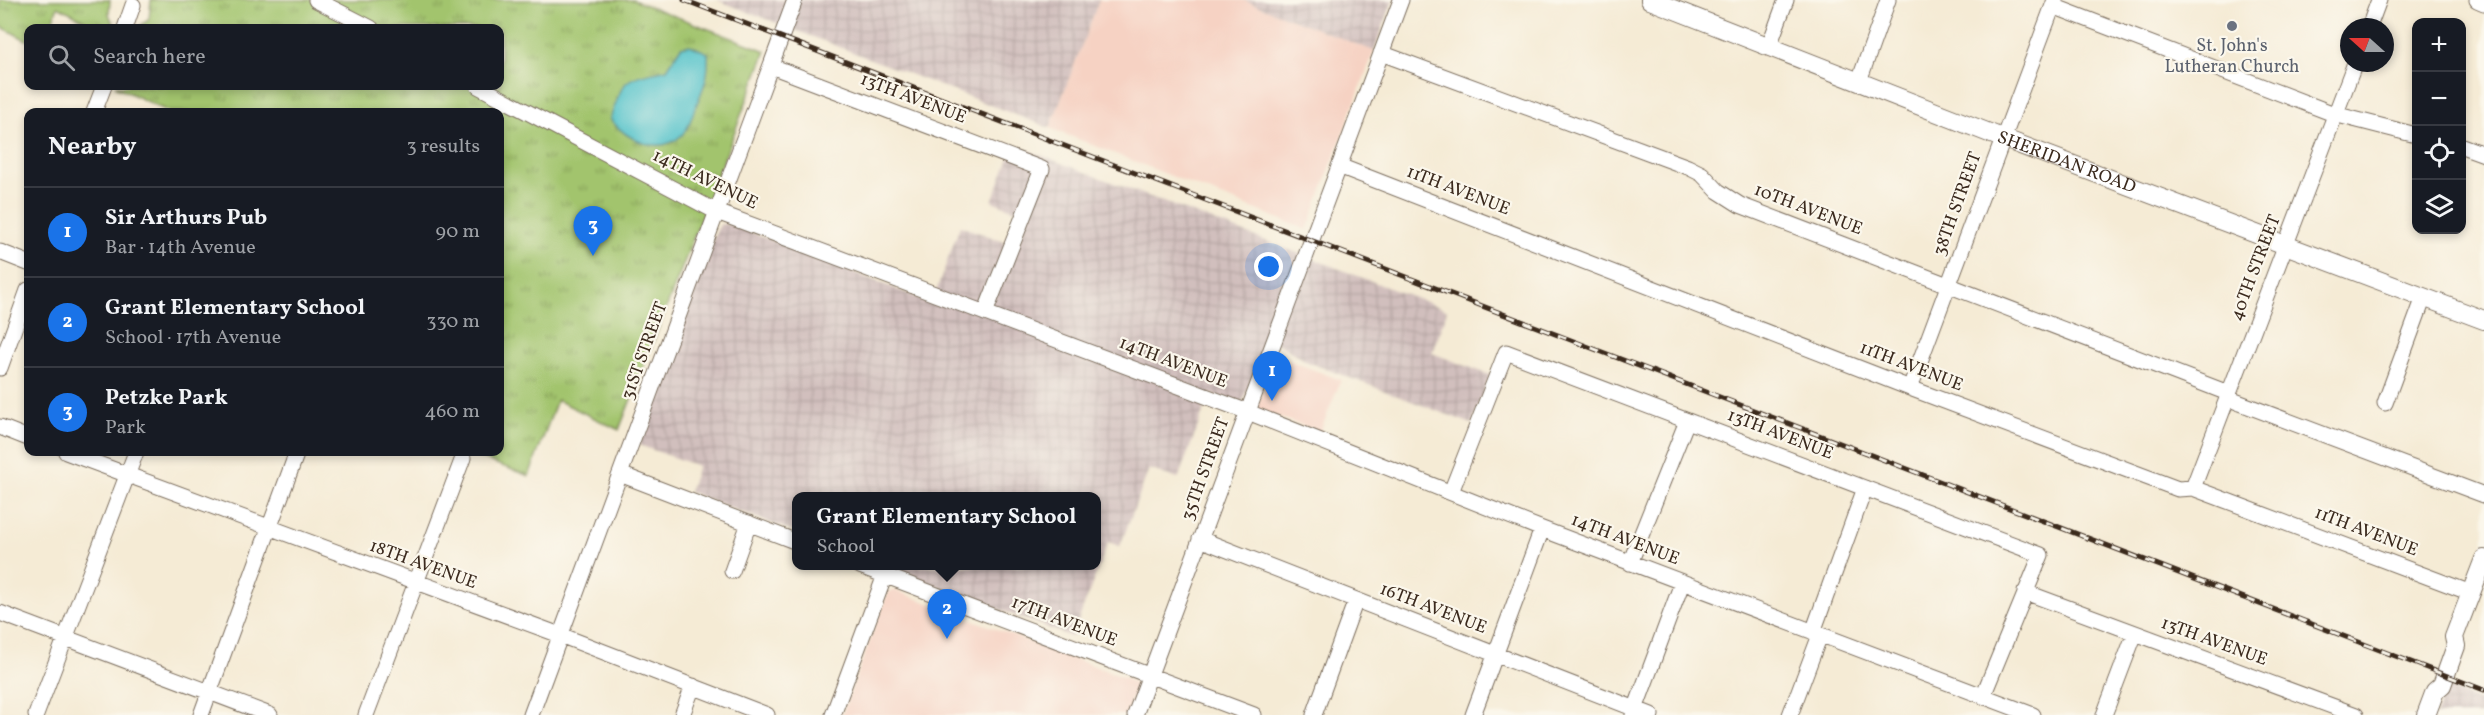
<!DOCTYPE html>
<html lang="en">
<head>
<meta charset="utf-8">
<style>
	body { margin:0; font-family:Vollkorn,serif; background:#242831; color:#f1f3f6 }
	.controls { position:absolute; right:18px; top:18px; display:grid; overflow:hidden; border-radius:12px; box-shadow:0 3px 9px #0003 }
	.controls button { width:54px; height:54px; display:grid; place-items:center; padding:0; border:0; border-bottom:2px solid #363941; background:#171b24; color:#f1f3f6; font:30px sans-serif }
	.compass { position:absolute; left:2340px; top:18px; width:54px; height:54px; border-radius:50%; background:#171b24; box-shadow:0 3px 9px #0003; rotate:291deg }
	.you { position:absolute; left:1269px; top:267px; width:21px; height:21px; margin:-15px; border:4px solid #fff; border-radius:50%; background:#1a73e8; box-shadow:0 0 0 9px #1a73e833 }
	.badge { display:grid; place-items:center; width:39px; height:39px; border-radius:50%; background:#1a73e8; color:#fff; font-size:20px; font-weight:700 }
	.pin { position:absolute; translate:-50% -50px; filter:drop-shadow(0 2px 3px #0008) }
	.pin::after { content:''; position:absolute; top:32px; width:21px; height:18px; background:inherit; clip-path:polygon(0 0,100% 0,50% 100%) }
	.popup { position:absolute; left:792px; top:492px; width:309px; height:78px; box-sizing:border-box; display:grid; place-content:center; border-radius:12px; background:#171b24; filter:drop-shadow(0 2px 4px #0005); font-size:20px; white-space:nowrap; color:#9ea1a6 }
	.popup b { font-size:22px; color:#f1f3f6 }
	.popup::after { content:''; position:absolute; left:50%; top:100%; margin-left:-12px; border:12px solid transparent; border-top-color:#171b24 }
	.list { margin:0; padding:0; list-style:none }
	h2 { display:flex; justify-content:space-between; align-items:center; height:78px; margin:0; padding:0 24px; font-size:26px }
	h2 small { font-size:20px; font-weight:400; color:#9ea1a6 }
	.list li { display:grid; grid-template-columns:39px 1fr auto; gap:18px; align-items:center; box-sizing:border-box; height:90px; padding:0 24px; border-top:2px solid #363941 }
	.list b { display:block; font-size:22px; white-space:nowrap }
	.list p { margin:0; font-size:20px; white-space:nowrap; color:#9ea1a6 }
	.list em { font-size:20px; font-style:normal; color:#9ea1a6 }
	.icon { flex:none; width:33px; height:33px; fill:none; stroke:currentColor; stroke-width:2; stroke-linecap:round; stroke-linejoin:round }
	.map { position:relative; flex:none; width:2484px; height:715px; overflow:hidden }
	.search { position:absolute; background:#171b24; box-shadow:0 3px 9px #0003; left:24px; top:24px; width:480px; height:66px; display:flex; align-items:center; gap:15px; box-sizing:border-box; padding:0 21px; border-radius:12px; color:#9ea1a6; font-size:22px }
	.panel { position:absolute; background:#171b24; box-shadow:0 3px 9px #0003; left:24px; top:108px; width:480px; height:348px; border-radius:12px }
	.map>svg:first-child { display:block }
</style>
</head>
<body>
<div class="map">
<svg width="2484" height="715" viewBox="0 0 2484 715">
	<defs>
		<pattern id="industrial-grid" width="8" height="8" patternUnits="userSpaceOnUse" patternTransform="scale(1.5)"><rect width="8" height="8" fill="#d1bfbd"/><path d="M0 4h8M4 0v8" fill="none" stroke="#b4a4a2"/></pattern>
		<pattern id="grass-tufts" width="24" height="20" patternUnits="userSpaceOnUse" patternTransform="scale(1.5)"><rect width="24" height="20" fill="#a2c46d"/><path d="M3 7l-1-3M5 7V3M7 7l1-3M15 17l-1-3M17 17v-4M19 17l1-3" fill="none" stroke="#859f59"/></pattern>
	</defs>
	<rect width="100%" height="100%" fill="#fbf7ec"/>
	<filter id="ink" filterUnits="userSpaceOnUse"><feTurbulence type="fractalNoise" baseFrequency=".0167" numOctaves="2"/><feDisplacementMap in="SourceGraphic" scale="12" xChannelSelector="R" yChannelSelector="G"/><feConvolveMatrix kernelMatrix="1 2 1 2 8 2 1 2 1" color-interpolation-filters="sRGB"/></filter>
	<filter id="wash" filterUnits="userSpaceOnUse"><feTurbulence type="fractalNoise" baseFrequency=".008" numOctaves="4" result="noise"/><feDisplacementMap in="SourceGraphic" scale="24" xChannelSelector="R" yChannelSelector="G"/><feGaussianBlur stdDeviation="1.35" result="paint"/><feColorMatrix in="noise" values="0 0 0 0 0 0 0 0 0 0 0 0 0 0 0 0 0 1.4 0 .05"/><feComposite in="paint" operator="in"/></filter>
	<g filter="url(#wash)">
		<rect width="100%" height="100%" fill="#f5ebd5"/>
		<path fill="#f6d2c3" d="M1099 0H1243L1374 51 1307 230 1050 128Z
			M1277 356 1341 380 1320 432 1256 409Z
			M894 590 1128 679 1134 683 1136 687 1127 715H842L885 600 889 592Z"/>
		<path fill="url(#industrial-grid)" d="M717 0H1099L1050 128Z
			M1243 0H1393L1374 51Z
			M1014 145 1447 310 1432 353 1490 375 1472 424 1308 362 1267 337 1242 403 1210 394 1178 479 1149 469 1120 546 1108 542 1072 637 883 566H1097V496H797V533L689 492 698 466 639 445 717 230 721 224 732 225 932 303 960 226 1017 246 1028 215 992 201Z
			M2447 687 2484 703V715H2436Z"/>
		<path fill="url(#grass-tufts)" stroke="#6e7746" stroke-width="1.5" d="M0 0H110L109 14 115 28H99L58 6 50 28H28V41L0 26Z
			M151 0H633L766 51 619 430 557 400 529 476 464 452H500V112H169L115 86H500V28H138L149 19Z"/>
		<path fill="#55c3ca" stroke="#487674" stroke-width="1.5" d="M690 45 708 53C709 77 705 84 696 106 692 115 689 129 682 135 659 157 627 140 610 119 625 76 623 79 667 69L681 47Z"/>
	</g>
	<g filter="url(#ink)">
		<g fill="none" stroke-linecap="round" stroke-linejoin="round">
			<g stroke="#7c6e5e" stroke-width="17">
				<path id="minor" d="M316 0 371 28
					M2477 0 2484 3
					M2053 6 2334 114 2416 135
					M2369 27 2379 0
					M125 28 133 5
					M1769 46 1786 0
					M1381 53 1688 167 1702 174 1718 191 1740 205 2228 393
					M771 66 1042 169 985 313
					M1859 81 1888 0
					M478 86 717 212 1248 412 1542 529 2033 715
					M94 112 104 86
					M2462 146 2484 154
					M1339 166 1910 388 2178 489 2193 488 2471 593
					M0 252 28 263
					M0 368 28 290
					M1910 388 2055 0
					M2227 398 2484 495
					M2385 403 2424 297
					M0 427 28 438
					M66 452 560 635 767 715
					M620 474 797 542
					M2193 488 2355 63
					M1451 492 1506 352 2041 555 1983 696
					M1200 539 1651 715
					M1630 563 1687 421
					M860 566 1254 715
					M732 571 749 523
					M2025 592 2356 715
					M0 613 270 715
					M1813 632 1865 488
					M36 715 136 452
					M201 715 297 452
					M366 715 463 458
					M531 715 795 0
					M682 715 693 686
					M833 715 885 575
					M1135 715 1401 0
					M1314 715 1356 600
					M1473 715 1542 529
					M1633 715 1682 583
					M1790 715 1820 635
					M2104 715 2135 633"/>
			</g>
			<g stroke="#7c6e5e" stroke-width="20">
				<g id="major">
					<path id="s1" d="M1650 0 2002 138 2484 320"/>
					<path d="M2426 715 2435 691 2442 685 2456 646 2454 637 2484 559"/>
				</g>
			</g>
			<use href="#minor" stroke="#fff" stroke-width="15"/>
			<use href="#major" stroke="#fff" stroke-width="18"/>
			<g stroke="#3b2a1e" stroke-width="5">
				<path id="rail" d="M684 0 2484 690"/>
			</g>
			<use href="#rail" stroke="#fbf7ec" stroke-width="3" stroke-dasharray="9" stroke-linecap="butt"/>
		</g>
	</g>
	<circle fill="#6b7280" stroke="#fbf7ec" stroke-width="2" cx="2232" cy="26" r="6"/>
	<g text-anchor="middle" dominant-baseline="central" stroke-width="4.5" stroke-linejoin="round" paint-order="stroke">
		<g font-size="18" fill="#5b616d" stroke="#fbf7ec">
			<text x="2232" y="46">St. John's<tspan x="2232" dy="21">Lutheran Church</tspan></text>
		</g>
		<g font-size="18" fill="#3b2a1e" stroke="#fbf7ec">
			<text transform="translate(913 99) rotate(21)">13TH AVENUE</text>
			<text stroke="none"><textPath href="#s1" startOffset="447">SHERIDAN ROAD</textPath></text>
			<text transform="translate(705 180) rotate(26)">14TH AVENUE</text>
			<text transform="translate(1458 191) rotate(21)">11TH AVENUE</text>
			<text transform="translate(1958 204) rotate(-70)">38TH STREET</text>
			<text transform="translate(1808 210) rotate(21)">10TH AVENUE</text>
			<text transform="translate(2256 268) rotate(-69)">40TH STREET</text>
			<text transform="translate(645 351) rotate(-70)">31ST STREET</text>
			<text transform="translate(1173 363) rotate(21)">14TH AVENUE</text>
			<text transform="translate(1911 367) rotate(21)">11TH AVENUE</text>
			<text transform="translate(1780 435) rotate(21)">13TH AVENUE</text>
			<text transform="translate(1206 469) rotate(-70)">35TH STREET</text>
			<text transform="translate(2366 532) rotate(21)">11TH AVENUE</text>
			<text transform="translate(1625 540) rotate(21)">14TH AVENUE</text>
			<text transform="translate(423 565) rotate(20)">18TH AVENUE</text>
			<text transform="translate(1433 609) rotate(21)">16TH AVENUE</text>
			<text transform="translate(1064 622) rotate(21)">17TH AVENUE</text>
			<text transform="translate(2214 642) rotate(20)">13TH AVENUE</text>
		</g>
	</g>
</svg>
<div class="controls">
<button>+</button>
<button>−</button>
<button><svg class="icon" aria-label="locate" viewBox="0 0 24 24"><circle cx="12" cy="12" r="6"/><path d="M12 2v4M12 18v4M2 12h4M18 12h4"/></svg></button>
<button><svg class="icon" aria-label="layers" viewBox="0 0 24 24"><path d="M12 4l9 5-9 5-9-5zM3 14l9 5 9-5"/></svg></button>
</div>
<svg class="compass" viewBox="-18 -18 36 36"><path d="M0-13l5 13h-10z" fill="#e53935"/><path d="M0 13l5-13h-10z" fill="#9ea1a6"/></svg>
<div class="you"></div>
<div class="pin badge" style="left:1272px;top:401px">1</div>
<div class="pin badge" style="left:947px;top:639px">2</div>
<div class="popup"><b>Grant Elementary School</b>School</div>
<div class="pin badge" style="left:593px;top:256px">3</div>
<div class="search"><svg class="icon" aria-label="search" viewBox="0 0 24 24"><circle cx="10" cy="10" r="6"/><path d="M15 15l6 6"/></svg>Search here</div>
<section class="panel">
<h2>Nearby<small>3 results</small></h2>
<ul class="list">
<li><span class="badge">1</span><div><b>Sir Arthurs Pub</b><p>Bar · 14th Avenue</p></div><em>90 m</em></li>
<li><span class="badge">2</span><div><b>Grant Elementary School</b><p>School · 17th Avenue</p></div><em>330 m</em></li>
<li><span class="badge">3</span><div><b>Petzke Park</b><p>Park</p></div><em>460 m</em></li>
</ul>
</section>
</div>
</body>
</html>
